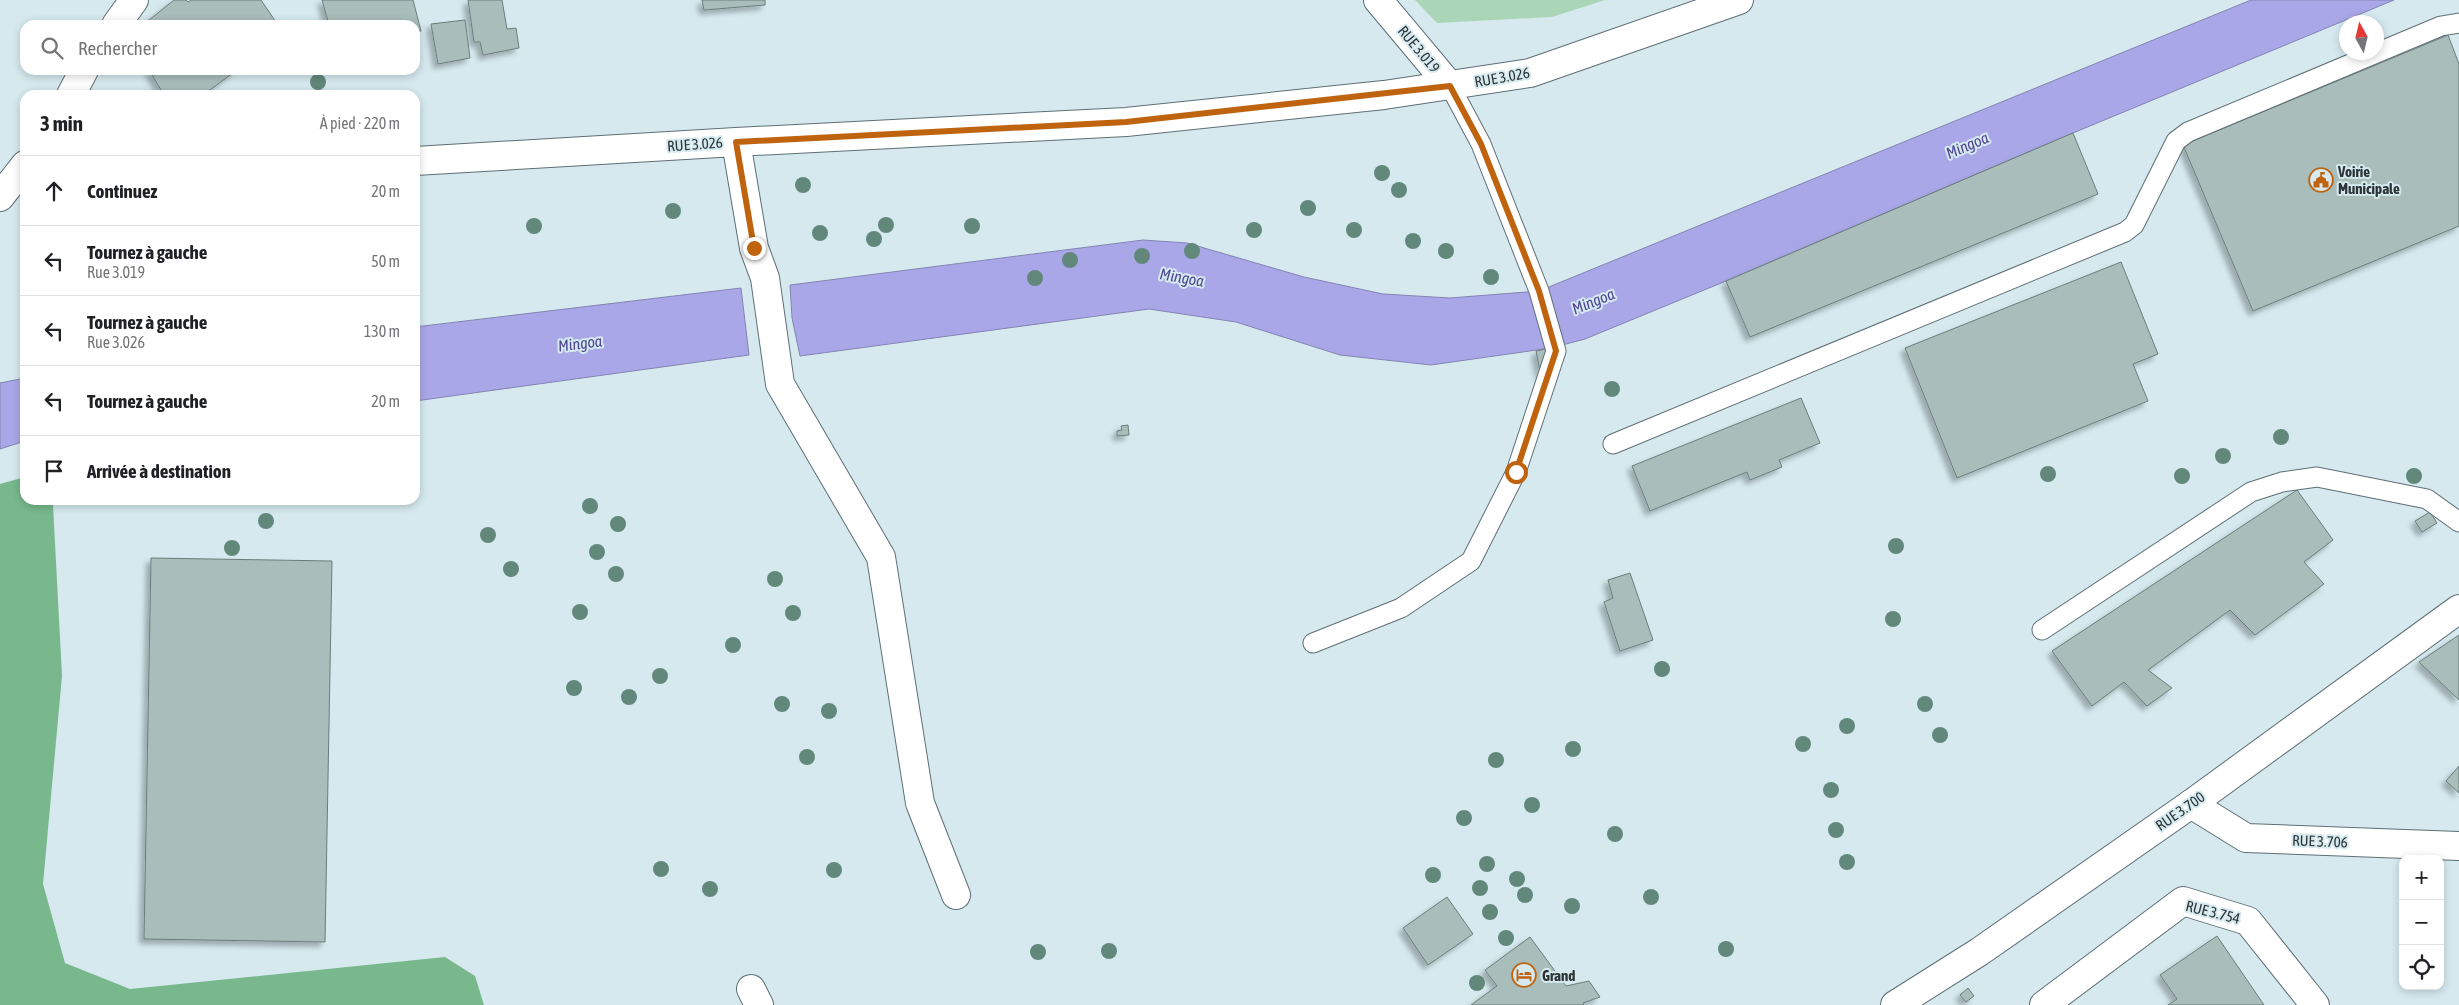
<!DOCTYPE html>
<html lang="fr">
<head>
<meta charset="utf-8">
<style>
	body { margin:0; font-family:"Asap Condensed",sans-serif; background:#f2f2f2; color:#202124 }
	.controls { position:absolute; right:15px; bottom:15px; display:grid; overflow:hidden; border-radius:10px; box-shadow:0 2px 8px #0003 }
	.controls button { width:45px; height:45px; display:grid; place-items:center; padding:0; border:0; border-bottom:1px solid #e0e0e0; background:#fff; color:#202124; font:25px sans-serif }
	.compass { position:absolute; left:2339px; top:15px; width:45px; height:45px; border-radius:50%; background:#fff; box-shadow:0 2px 8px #0003; rotate:352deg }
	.stop { position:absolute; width:15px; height:15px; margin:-11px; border:4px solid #bf630f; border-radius:50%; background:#fff }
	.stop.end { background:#bf630f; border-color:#fff; box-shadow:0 1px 5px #0008 }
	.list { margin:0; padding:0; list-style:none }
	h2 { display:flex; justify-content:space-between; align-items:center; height:65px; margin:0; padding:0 20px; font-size:21px }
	h2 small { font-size:16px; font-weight:400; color:#757577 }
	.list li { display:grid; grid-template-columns:32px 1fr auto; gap:15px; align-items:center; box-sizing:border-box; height:70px; padding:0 20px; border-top:1px solid #e0e0e0 }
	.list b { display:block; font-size:19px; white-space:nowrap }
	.list p { margin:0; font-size:16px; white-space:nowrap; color:#757577 }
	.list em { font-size:16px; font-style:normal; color:#757577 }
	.icon { flex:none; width:28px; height:28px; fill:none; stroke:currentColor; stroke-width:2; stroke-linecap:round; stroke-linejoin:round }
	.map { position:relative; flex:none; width:2459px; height:1005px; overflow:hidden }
	.search { position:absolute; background:#fff; box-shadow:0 2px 8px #0003; left:20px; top:20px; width:400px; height:55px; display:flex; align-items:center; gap:12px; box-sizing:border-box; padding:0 18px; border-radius:15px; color:#757577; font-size:19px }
	.panel { position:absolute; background:#fff; box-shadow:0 2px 8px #0003; left:20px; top:90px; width:400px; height:415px; border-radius:15px }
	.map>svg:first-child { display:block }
</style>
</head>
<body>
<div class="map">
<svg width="2459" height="1005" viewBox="0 0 2459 1005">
	<defs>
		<filter id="shadow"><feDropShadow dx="-4.5" dy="4.5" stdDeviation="2.5" flood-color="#0004"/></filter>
	</defs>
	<rect width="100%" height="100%" fill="#d5e9ef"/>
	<path fill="#aad6b7" d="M1415 0H1605L1552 17 1437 23Z"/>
	<path fill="#78b88c" d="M25 477V500H51L53 505 62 676 43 884 65 963 130 989 445 957 475 976 484 1005H0V484Z"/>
	<path fill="#aaa7e8" stroke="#8484b2" d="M2251 0H2394L2073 133 1726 281 1585 339 1551 348 1431 365 1340 355 1236 322 1149 309 800 356 792 318 790 285 1143 240 1187 243 1304 277 1383 294 1450 298 1539 291Z
		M741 288 749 355 415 401V327Z
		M25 378V441L0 449V383Z"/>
	<path fill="#a9bdba" stroke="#6b7e7b" filter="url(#shadow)" d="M174 0H186L188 2 191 0H261L278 25H143Z
		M322 0H413L421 31 415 32V25H329Z
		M468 0H502L507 29 516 28 519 48 483 55 480 42H474Z
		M702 0H765V5L704 10Z
		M465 20 470 58 438 64 431 24Z
		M2448 35 2459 64V226L2253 311 2183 145Z
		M149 70H237L203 95H164Z
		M2073 133 2098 194 1750 337 1726 281Z
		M2121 262 2158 354 2133 364 2148 401 1957 478 1905 348Z
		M1551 348 1541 377 1536 351Z
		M1801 398 1820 443 1779 460 1782 467 1750 480 1747 472 1650 511 1632 466Z
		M1128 425 1129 435 1117 436V431L1122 430 1121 426Z
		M2297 490 2333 540 2304 562 2324 584 2255 635 2230 610 2148 670 2172 688 2147 706 2124 682 2092 706 2052 651Z
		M2430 512 2437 523 2422 532 2415 521Z
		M151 558 332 561 325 942 144 939Z
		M1630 573 1653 640 1620 651 1604 602 1613 598 1608 580Z
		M2459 635V700L2419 662Z
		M2459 766V793L2446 781Z
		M1447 897 1473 934 1428 965 1403 928Z
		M2217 936 2264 1005H2168L2177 999 2160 975Z
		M1530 937 1566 986 1589 981 1600 997 1583 1003 1584 1005H1471L1497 986 1485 970Z
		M1968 988 1974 996 1966 1002 1960 995Z"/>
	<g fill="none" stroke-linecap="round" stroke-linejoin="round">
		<g stroke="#5e6f75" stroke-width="21">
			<path id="service" d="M1613 444 2125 232 2134 225 2176 141 2188 132 2441 26 2459 23
				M2042 630 2251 492 2282 482 2317 477 2427 499 2459 522
				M1313 643 1401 608 1471 561 1516 472 1556 351 1539 291 1481 144 1450 86"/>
		</g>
		<g stroke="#5e6f75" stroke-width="30">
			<path id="minor" d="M1378 0 1450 86
				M116 25 134 0
				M71 95 84 70
				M736 142 754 248 765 278 780 384 881 557 920 803 956 895
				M415 161 736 142 1126 122 1384 95 1530 73 1739 0
				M0 197 25 165
				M2191 804 2246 838 2459 846
				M751 989 759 1005
				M2044 1005 2183 901 2248 921 2315 1005"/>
		</g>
		<g stroke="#5e6f75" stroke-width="30">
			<path id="secondary" d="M1895 1005 1979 952 2191 804 2459 609"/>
		</g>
		<use href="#service" stroke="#fff" stroke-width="19"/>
		<use href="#minor" stroke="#fff" stroke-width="28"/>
		<use href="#secondary" stroke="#fff" stroke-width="28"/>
	</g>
	<g fill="#62887b">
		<circle cx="318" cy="82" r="8"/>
		<circle cx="1382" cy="173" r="8"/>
		<circle cx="803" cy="185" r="8"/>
		<circle cx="1399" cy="190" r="8"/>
		<circle cx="1308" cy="208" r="8"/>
		<circle cx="673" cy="211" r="8"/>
		<circle cx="886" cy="225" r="8"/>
		<circle cx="534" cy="226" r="8"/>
		<circle cx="972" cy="226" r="8"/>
		<circle cx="1254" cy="230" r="8"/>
		<circle cx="1354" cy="230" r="8"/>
		<circle cx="820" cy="233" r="8"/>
		<circle cx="874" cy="239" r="8"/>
		<circle cx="1413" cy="241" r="8"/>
		<circle cx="1192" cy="251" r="8"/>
		<circle cx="1446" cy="251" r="8"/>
		<circle cx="1142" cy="256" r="8"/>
		<circle cx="1070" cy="260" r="8"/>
		<circle cx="1491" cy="277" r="8"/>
		<circle cx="1035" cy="278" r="8"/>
		<circle cx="1612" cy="389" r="8"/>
		<circle cx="2281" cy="437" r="8"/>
		<circle cx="2223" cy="456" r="8"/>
		<circle cx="2048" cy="474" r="8"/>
		<circle cx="2182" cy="476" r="8"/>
		<circle cx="2414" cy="476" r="8"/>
		<circle cx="590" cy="506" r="8"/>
		<circle cx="266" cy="521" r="8"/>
		<circle cx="618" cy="524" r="8"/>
		<circle cx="488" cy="535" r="8"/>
		<circle cx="1896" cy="546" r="8"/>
		<circle cx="232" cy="548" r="8"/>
		<circle cx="597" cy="552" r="8"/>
		<circle cx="511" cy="569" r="8"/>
		<circle cx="616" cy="574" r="8"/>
		<circle cx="775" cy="579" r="8"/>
		<circle cx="580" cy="612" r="8"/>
		<circle cx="793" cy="613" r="8"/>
		<circle cx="1893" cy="619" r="8"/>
		<circle cx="733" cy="645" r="8"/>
		<circle cx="1662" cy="669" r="8"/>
		<circle cx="660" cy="676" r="8"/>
		<circle cx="574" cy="688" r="8"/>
		<circle cx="629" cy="697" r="8"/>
		<circle cx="782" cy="704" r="8"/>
		<circle cx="1925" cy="704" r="8"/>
		<circle cx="829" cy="711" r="8"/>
		<circle cx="1847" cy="726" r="8"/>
		<circle cx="1940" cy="735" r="8"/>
		<circle cx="1803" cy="744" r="8"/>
		<circle cx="1573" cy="749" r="8"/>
		<circle cx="807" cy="757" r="8"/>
		<circle cx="1496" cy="760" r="8"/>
		<circle cx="1831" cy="790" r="8"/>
		<circle cx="1532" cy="805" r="8"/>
		<circle cx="1464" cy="818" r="8"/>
		<circle cx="1836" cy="830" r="8"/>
		<circle cx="1615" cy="834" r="8"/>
		<circle cx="1847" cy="862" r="8"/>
		<circle cx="1487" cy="864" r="8"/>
		<circle cx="661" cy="869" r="8"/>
		<circle cx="834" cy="870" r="8"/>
		<circle cx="1433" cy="875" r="8"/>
		<circle cx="1517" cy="879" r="8"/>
		<circle cx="1480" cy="888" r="8"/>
		<circle cx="710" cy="889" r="8"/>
		<circle cx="1525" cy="895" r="8"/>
		<circle cx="1651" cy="897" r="8"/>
		<circle cx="1572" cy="906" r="8"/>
		<circle cx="1490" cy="912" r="8"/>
		<circle cx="1506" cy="938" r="8"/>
		<circle cx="1726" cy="949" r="8"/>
		<circle cx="1109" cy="951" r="8"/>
		<circle cx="1038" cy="952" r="8"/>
		<circle cx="1477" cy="983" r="8"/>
	</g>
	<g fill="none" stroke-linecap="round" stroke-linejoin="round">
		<path stroke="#bf630f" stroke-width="6" d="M754 248 736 142 1126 122 1450 86 1481 144 1539 291 1556 351 1516 472"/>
	</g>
	<defs>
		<g id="civic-ring" transform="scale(1.25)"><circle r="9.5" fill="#d5e9ef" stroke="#bf630f" stroke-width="1.5"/><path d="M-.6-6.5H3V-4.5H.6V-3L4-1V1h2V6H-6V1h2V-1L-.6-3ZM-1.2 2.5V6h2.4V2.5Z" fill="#bf630f"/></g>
		<g id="hotel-ring" transform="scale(1.25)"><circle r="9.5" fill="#d5e9ef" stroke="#bf630f" stroke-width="1.5"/><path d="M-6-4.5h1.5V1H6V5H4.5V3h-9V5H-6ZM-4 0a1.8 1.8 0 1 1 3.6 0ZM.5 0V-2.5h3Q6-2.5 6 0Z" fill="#bf630f"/></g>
	</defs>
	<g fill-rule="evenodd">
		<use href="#civic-ring" x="2321" y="180"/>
		<use href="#hotel-ring" x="1524" y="975"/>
	</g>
	<g text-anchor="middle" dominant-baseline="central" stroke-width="4" stroke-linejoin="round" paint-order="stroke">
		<g font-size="15" fill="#2b3335" stroke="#d5e9ef">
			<text transform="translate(1419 49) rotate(50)">RUE 3.019</text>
			<text transform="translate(1502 77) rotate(-10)">RUE 3.026</text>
			<text transform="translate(695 144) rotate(-4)">RUE 3.026</text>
			<text transform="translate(2180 811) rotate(-35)">RUE 3.700</text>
			<text transform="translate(2320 841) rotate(2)">RUE 3.706</text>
			<text transform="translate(2213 912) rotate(14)">RUE 3.754</text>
		</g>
		<g font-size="15" font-weight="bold" fill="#2b3335" stroke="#d5e9ef" text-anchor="start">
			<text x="2338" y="171">Voirie<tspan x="2338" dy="17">Municipale</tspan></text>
			<text x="1542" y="975">Grand</text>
		</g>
		<g font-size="16" font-style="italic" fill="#4f4693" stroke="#d5e9ef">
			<text transform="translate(1967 145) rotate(-23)">Mingoa</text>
			<text transform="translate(1182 277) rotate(10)">Mingoa</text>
			<text transform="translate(1593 301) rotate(-22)">Mingoa</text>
			<text transform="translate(580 343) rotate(-7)">Mingoa</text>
		</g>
	</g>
</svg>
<div class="controls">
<button>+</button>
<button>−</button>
<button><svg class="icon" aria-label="locate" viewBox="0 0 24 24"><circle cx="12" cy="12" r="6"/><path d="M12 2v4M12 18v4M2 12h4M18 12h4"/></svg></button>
</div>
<svg class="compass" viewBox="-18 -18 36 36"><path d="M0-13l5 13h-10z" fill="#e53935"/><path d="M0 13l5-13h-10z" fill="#757577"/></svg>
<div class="stop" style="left:1516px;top:472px"></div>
<div class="stop end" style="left:754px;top:248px"></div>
<div class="search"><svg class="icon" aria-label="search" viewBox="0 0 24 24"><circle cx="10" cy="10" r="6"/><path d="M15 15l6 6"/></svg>Rechercher</div>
<section class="panel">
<h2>3 min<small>À pied · 220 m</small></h2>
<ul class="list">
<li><svg class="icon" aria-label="ahead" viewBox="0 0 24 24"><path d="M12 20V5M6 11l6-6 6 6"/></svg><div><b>Continuez</b></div><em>20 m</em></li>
<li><svg class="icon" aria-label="left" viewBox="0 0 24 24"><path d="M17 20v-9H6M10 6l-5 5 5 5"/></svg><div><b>Tournez à gauche</b><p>Rue 3.019</p></div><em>50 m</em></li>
<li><svg class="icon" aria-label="left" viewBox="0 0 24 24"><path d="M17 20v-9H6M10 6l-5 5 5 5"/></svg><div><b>Tournez à gauche</b><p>Rue 3.026</p></div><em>130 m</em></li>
<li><svg class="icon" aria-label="left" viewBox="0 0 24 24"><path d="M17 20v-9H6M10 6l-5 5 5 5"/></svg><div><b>Tournez à gauche</b></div><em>20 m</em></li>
<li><svg class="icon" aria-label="arrive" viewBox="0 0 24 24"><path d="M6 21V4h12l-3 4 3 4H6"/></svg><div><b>Arrivée à destination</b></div></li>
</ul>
</section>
</div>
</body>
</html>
